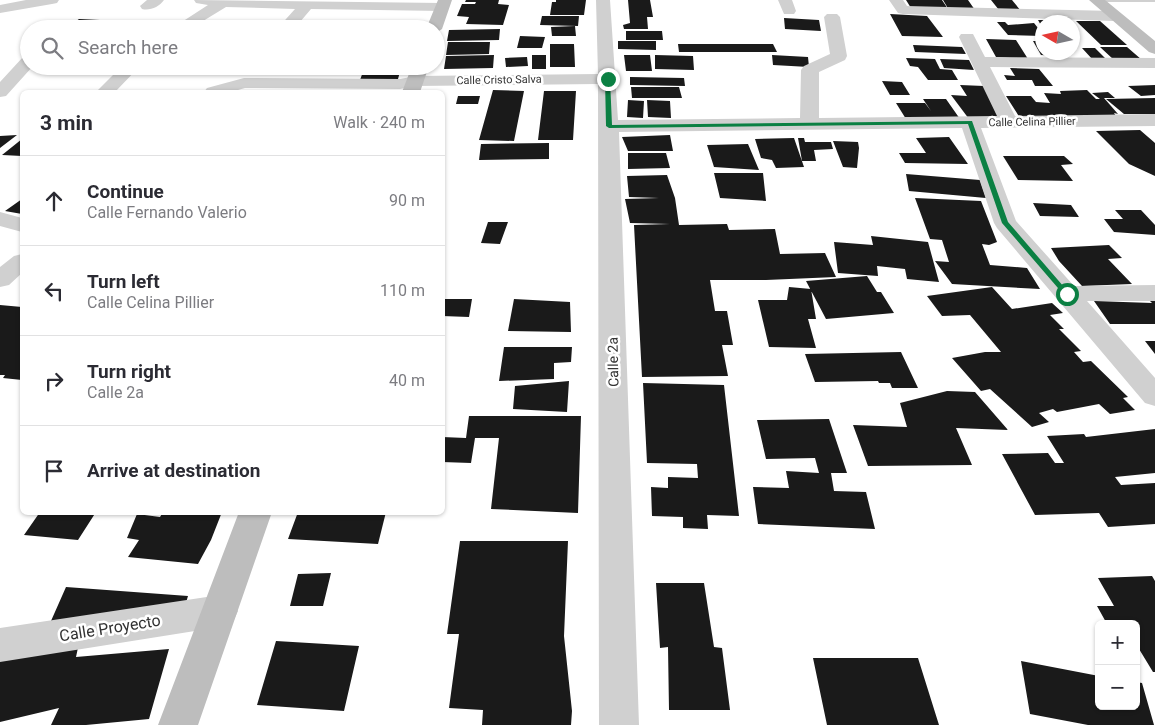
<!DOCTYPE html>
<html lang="en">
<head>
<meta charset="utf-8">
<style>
	body { margin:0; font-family:Roboto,sans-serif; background:#f7f7f7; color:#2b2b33 }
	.controls { position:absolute; right:15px; bottom:15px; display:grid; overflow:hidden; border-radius:8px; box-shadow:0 1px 4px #0004 }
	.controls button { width:45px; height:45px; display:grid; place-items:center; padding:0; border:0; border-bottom:1px solid #e1e1e2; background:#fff; color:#2b2b33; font:25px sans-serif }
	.compass { position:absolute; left:1035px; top:15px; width:45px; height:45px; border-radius:50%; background:#fff; box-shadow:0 1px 4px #0004; rotate:279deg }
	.stop { position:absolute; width:15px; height:15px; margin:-11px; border:4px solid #0b8043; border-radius:50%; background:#fff }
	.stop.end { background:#0b8043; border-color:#fff; box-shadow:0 1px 5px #0008 }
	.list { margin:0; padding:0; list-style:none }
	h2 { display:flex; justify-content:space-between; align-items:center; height:65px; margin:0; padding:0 20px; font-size:21px }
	h2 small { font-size:16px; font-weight:400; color:#7c7c81 }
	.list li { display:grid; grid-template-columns:32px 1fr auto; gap:15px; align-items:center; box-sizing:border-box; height:90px; padding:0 20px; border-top:1px solid #e1e1e2 }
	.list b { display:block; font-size:19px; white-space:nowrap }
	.list p { margin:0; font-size:16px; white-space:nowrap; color:#7c7c81 }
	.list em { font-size:16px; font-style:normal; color:#7c7c81 }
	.icon { flex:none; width:28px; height:28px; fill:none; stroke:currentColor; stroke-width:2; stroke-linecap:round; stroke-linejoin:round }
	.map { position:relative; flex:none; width:1155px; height:725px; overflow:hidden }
	.search { position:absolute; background:#fff; box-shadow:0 1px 4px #0004; left:20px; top:20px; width:425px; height:55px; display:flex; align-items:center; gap:12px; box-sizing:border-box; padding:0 18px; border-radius:28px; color:#7c7c81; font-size:19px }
	.panel { position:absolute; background:#fff; box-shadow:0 1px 4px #0004; left:20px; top:90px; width:425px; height:425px; border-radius:8px }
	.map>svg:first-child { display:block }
</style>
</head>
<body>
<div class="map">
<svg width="1155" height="725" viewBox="0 0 1155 725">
	<rect width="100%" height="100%" fill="#fff"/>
	<path fill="#1a1a1a" d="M466 0H499L498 4 509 5 503 25 466 24 469 17 457 16 462 4H475L476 2H465Z
		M556 0H586L584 15H550L552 2H556Z
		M628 0H650L653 17H647L648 29H624L623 25 630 23Z
		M906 0H942L948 9 911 8Z
		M943 0H968L975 10H949Z
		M991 0H1012L1021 11 999 10Z
		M890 14 927 16 943 37 902 36Z
		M542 16H579L578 26 540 25Z
		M784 18 819 20 821 31 785 29Z
		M79 19 100 20 91 29H65Z
		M1038 20H1065L1068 22H1042V27Z
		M1076 21H1100L1127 45H1101Z
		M997 22H1005L1008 25 1034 23 1042 33V36L1008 35Z
		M575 26 576 36H552L551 27Z
		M500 29 499 40 447 41 449 30Z
		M626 31H662L663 40H626Z
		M520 36 545 37 542 48H517Z
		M986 39 1016 40 1028 59 996 57Z
		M618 41H656V50L618 49Z
		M1033 41H1042V52H1055L1057 56 1041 55Z
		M448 42H490L489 54 446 55Z
		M550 44H574L575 67H550Z
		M678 44H773L777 52H679Z
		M913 45 962 47 966 54 915 52Z
		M1100 47H1127L1142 60H1114Z
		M1082 48H1095L1108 61 1093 60Z
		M494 55 493 68 444 69 446 56Z
		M532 55H546V69H532Z
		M624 55H650L652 71H626Z
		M655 55 693 56 694 70 655 69Z
		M772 55 808 57 809 67 773 65Z
		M527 57 528 66 506 67 505 58Z
		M906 58 935 59 940 69 952 70 958 80H928L918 67 910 66Z
		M940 59 969 60 974 70 944 68Z
		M401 68 398 79 360 80 364 69Z
		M1010 68 1039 69 1053 86H1035L1032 80H1007L1004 75 1015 76Z
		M630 77 684 78 685 86 630 85Z
		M882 81 902 82 910 95H890Z
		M960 85 984 86 1003 118 969 119 951 95 967 96Z
		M1155 85V95L1141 96 1128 86Z
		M631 87H679L682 98H632Z
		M493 90 524 91 514 141 479 140Z
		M1087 90 1096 99H1100L1092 93 1108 92 1115 98H1104L1118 114 1114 113 1116 116 1020 118 1006 96H1031L1036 102 1050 103 1044 93 1061 94 1060 91Z
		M544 91H576L573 140H538Z
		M458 96H480L478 104H456Z
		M1155 98V114H1124L1106 99Z
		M923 99H946L960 119H906L896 103H925L931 111Z
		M628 100 644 101 643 118 627 117Z
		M647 100 670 101 671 118 648 117Z
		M1140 130 1155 143V176L1129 164 1096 131Z
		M17 135 0 148V136Z
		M670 135 673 151H628L622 137Z
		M949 137 968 164 905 163 899 153H926L916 138Z
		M794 138 804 167 776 168 772 160 761 158 755 139Z
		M798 138H804L805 142H831L833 149 814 150 816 161H802Z
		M22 139V156L2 155Z
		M833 141 858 142 859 148 857 168 843 167Z
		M549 143V159L479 160 481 144Z
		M748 144 759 170 714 167 707 145Z
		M628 153H666L670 168 628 169Z
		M1003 156H1064L1073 164 1061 165 1073 181 1018 180Z
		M714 173H763L766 201 720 198Z
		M906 174 980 180 986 198 909 191Z
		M667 175 675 198 679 225 727 224 729 230 775 229 780 254 825 253 836 277 766 280H710L715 311H727L733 345H722L728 376 642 377 634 225 670 224 630 223 625 199 659 198 629 197 627 176Z
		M915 198 981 201 997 242 989 245 982 244 990 265 1027 268 1040 289 952 284 935 261 949 262 942 240 930 239Z
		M22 199V214L5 211Z
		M1033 203 1071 205 1079 217 1040 216Z
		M1115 210H1141L1155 225V235L1114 232 1104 219H1123Z
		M488 222H508L500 244 481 243Z
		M871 236 928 242 939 282 907 279 905 269 877 266 878 276 838 273 834 242 873 245Z
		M1109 245 1122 258 1108 259 1132 284 1082 286 1059 261 1051 248Z
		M867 276 877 292H881L894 313 826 319 806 281Z
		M789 287 811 289 816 319H808L816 348 769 347 758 300H787Z
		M992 287 1012 309 1052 303 1063 313 1050 315 1064 329H1059L1081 351 1074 352 1083 362 1091 361 1128 397 1123 398 1135 410 1110 414 1099 404 1057 412 1053 409 1039 413 1049 422 1032 427 990 389 981 391 952 358 985 352H1001L970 315 942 316 927 296Z
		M442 299H472L469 317 442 316Z
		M514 299 570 302 571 332 508 331Z
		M1094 301 1152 303 1150 301H1155V324H1110Z
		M0 305 22 307V380L3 378 5 375H0Z
		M1145 341H1155V354Z
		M504 347H572L571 362 554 363V379L499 381Z
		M901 352 918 388H892L890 383H879L878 381 815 382 805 354Z
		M569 381 567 412 513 409 515 386Z
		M643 383 724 385 739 516 707 515 708 529 683 528V517L652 516 651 487 668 488V477L698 478 697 464 647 463Z
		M947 391 975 392 1008 430 956 428 972 465 868 466 853 425 907 427 900 403Z
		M469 416H581L578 513 491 509 499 438H475L471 463 442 462V437L466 438Z
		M829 419 847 473H831L834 491 866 492 875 529 758 524 753 487 789 488 786 471 819 473 815 458 766 459 757 420Z
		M1155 429V473L1115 477 1121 485 1155 483V524L1108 527 1099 513 1035 515 1002 454 1048 453 1055 463H1064L1047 436 1084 434 1086 437Z
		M40 512H96L78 540 24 535Z
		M163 512H222L211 540 198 564 128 557 139 540 127 538 137 514 160 517Z
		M298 512H386L378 544 288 539Z
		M460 541H568L564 636 572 711 571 725H482L483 710 449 708 459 634H447Z
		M331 573 323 606H290L298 574Z
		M1152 576 1155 581V672H1153L1136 644V624H1107L1097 606H1114L1098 578Z
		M656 583H704L714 647 722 648 730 710H669L668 647 660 648Z
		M66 587 188 596 185 606 47 630Z
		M276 641 359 646 344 711 257 705Z
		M79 643 76 657 169 649 149 719 86 725H51L59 708 0 722V651Z
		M813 658H918L939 725H827Z
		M1021 661 1099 676V706H1136V682L1142 683 1154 725H1088L1030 714Z"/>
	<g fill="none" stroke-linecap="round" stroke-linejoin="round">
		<path fill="#d0d0d0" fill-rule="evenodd" d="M1092 0H1155V2H1096Z"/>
		<path fill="#d0d0d0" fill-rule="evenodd" d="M26 0H59L57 3 52 4 0 13V5Z
			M147 0H164C159 7 150 11 142 9L140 6Z
			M194 0 442 3 447 4 449 7 447 10 442 11 311 9 294 29H277L295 9 226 7 190 29H171L208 5 196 3Z
			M596 0H610L618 120 800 118 801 70 804 66 830 54 824 17 827 14H837L840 17 847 56 845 60 819 72V118L997 116 959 37 961 34H973L985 57 1155 58V68L990 67 1015 116 1155 114V126L981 128 1016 221 1074 286 1155 285V301H1087L1155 378V406L1145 403 997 228 994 223 962 128 619 132 639 725H599L598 84 416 86 400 89 245 88 231 92H204L207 88 244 78 400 79 416 76 598 74Z
			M778 0H792L796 11 794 14H784Z
			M889 0H903L907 6 1114 11 1119 13 1122 16 1119 19 1114 21 903 14 898 13Z
			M29 56V66H33L6 96 0 97V82L23 57Z
			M122 66H140L115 92H96Z
			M0 212 22 218V232L0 226Z
			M22 254V273L9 285 0 287V267L14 256Z
			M220 595 233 600 238 611 233 622 220 627 0 662V628Z"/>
		<path fill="#bdbdbd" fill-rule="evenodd" d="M438 0H452L442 29 436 33V29H426Z
			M1089 0H1105L1155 41V54L1149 52Z
			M412 66H429L420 92H402Z
			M239 512H272L198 725H158Z"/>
	</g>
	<path fill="#0b8043" d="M608 77 610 79 612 125 972 121 1008 222 1070 294 1064 295 1002 223 968 124 609 128 606 126 605 79Z"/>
	<g text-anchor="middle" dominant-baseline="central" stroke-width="5" stroke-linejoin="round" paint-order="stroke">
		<g font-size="11" fill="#333" stroke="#fff">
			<text transform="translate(499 80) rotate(-1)">Calle Cristo Salva</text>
			<text transform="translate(1032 122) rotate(-1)">Calle Celina Pillier</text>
		</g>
		<g font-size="14" fill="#333" stroke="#fff">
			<text transform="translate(613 362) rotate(-91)">Calle 2a</text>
		</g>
		<g font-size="16" fill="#333" stroke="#fff">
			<text transform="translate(110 628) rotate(-9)">Calle Proyecto</text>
		</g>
	</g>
</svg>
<div class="controls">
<button>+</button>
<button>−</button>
</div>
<svg class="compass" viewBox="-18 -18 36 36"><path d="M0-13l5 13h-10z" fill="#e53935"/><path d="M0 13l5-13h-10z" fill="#7c7c81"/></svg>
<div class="stop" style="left:1067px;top:294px"></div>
<div class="stop end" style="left:608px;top:79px"></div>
<div class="search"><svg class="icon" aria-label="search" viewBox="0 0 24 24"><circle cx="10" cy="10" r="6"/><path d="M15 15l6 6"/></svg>Search here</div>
<section class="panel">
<h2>3 min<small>Walk · 240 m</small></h2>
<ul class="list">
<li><svg class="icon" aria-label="ahead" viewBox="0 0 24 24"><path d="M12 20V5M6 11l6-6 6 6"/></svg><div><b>Continue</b><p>Calle Fernando Valerio</p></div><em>90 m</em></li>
<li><svg class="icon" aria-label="left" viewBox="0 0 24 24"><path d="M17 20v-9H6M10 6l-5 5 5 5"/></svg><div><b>Turn left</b><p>Calle Celina Pillier</p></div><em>110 m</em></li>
<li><svg class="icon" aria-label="right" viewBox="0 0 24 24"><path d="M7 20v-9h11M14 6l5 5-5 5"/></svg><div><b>Turn right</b><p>Calle 2a</p></div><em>40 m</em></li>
<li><svg class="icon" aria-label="arrive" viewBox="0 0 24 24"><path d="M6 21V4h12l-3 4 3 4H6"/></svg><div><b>Arrive at destination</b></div></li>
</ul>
</section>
</div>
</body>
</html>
